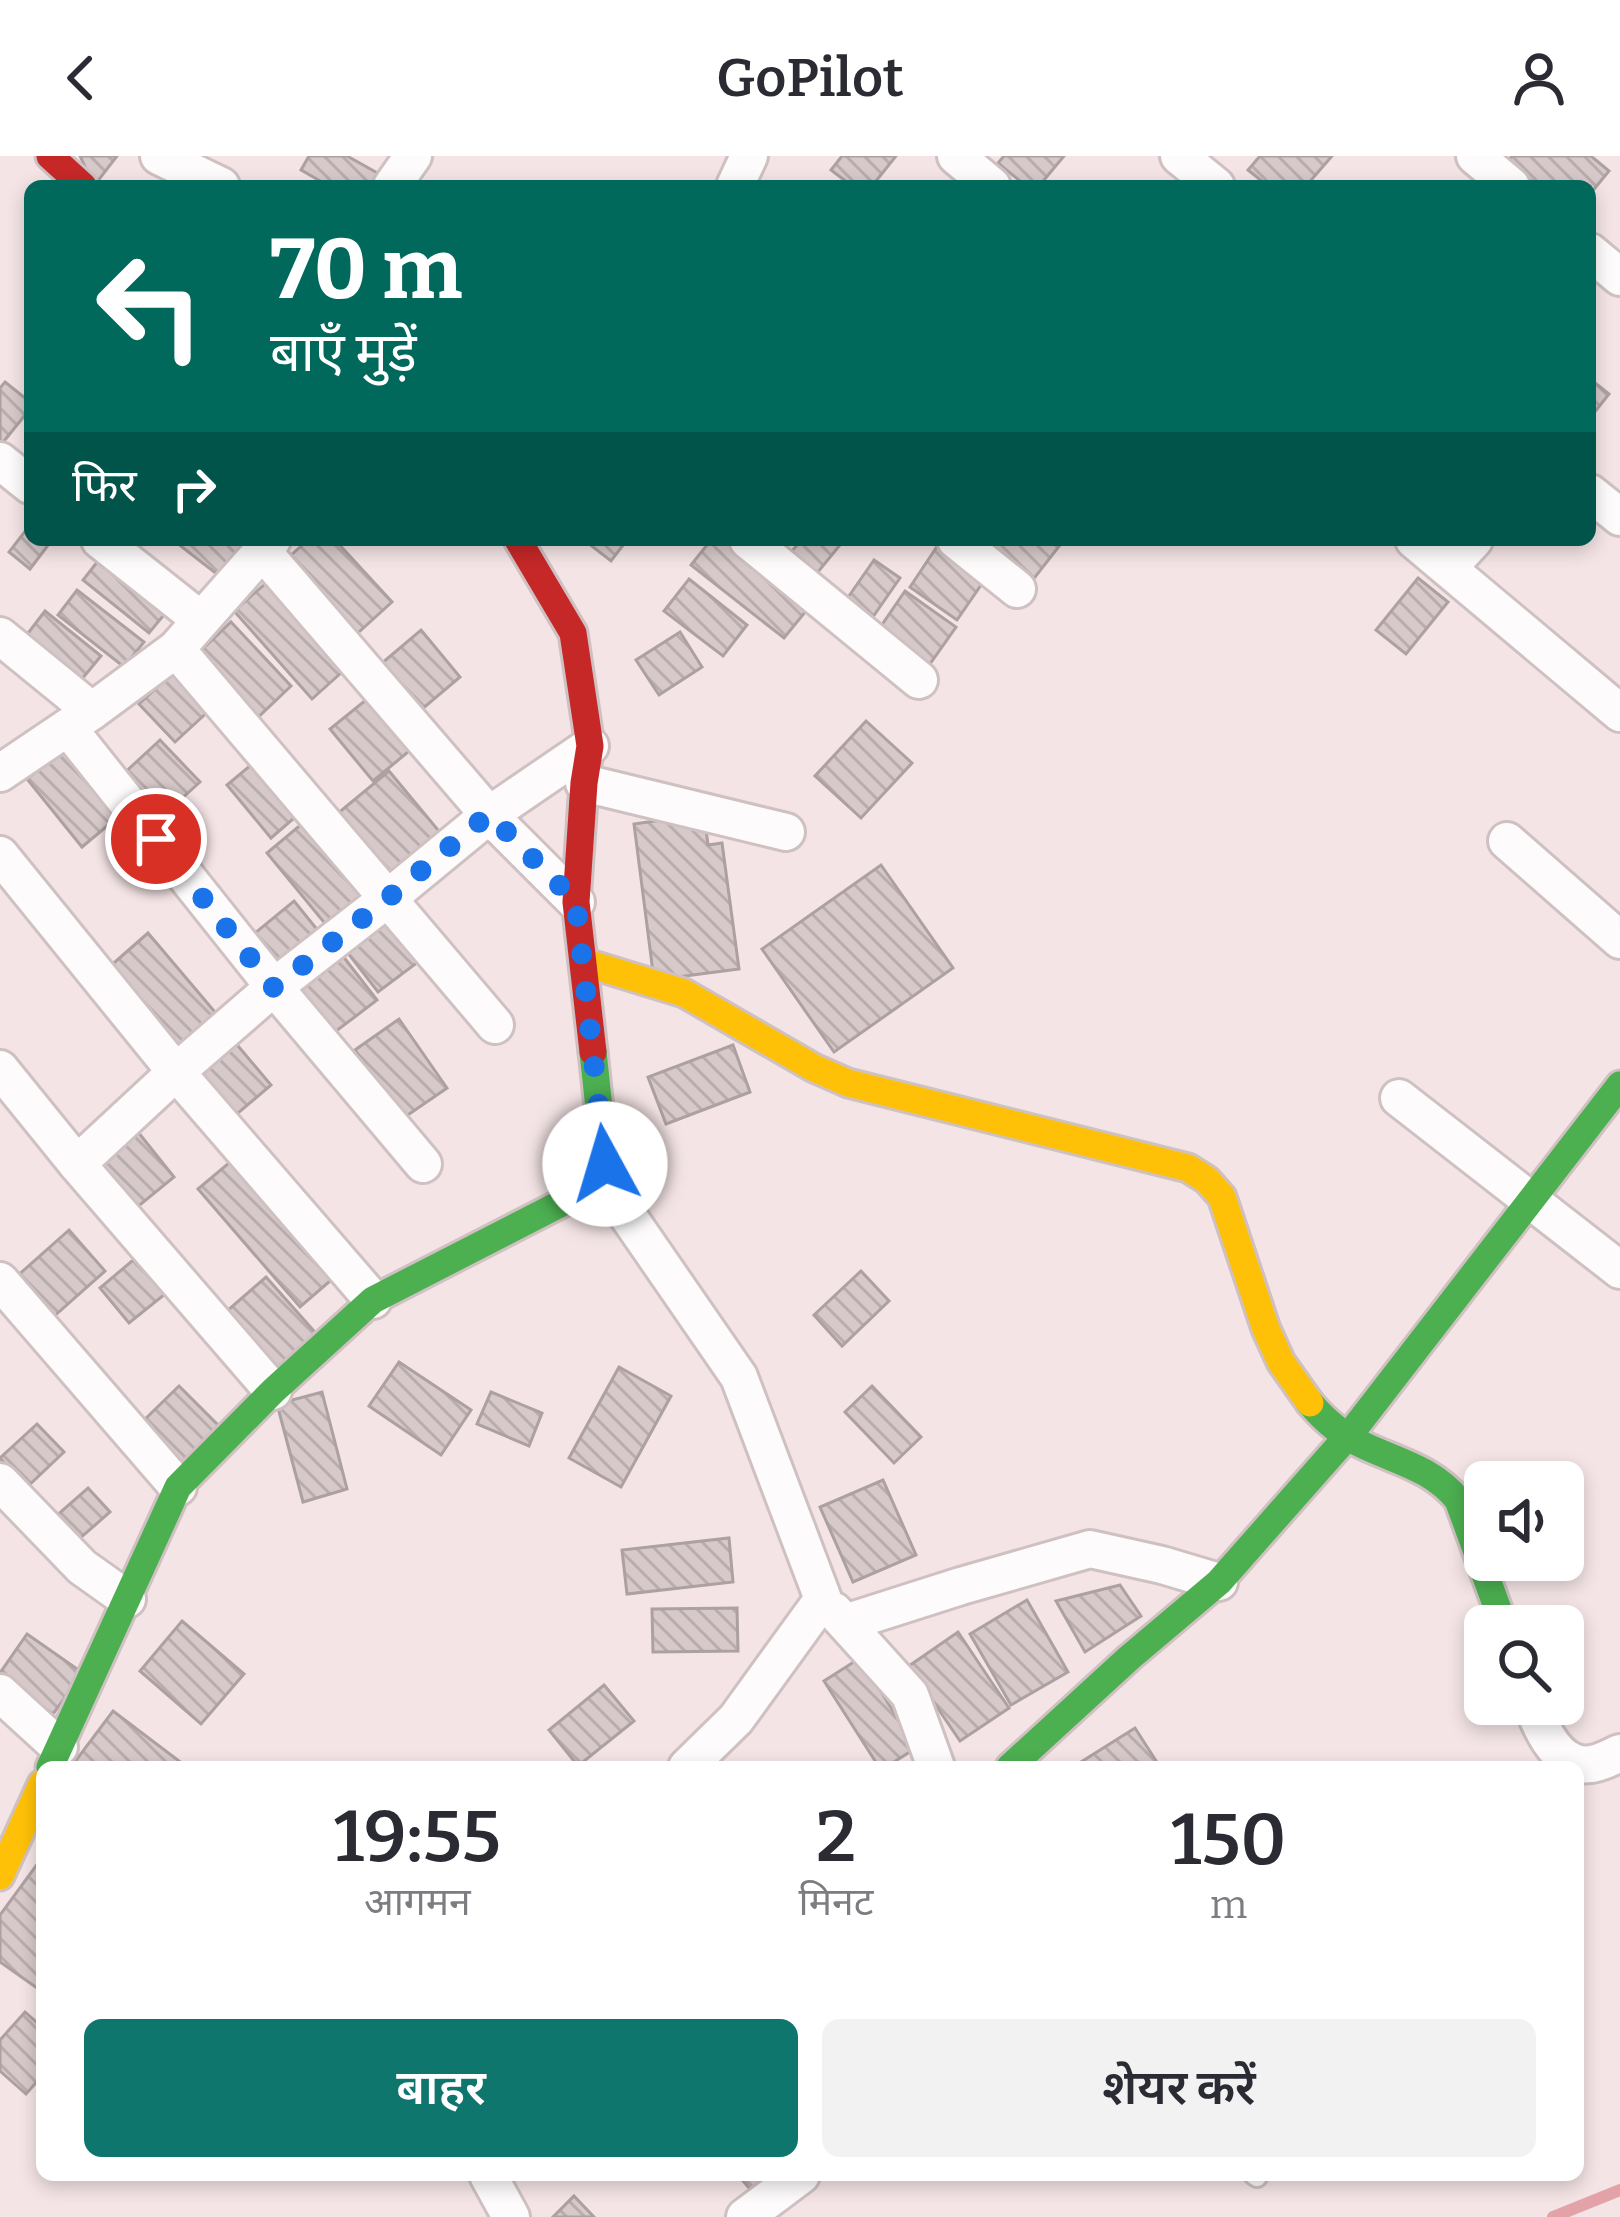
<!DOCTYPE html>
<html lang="hi">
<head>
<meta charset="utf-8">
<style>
  :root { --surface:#fff; --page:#f2f2f3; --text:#2b2b33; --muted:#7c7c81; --accent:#0f766e }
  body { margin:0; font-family:Bitter,"Noto Sans Devanagari",serif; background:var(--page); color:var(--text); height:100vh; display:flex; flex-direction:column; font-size:45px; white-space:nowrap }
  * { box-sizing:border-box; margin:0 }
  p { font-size:39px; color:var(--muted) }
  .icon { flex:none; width:66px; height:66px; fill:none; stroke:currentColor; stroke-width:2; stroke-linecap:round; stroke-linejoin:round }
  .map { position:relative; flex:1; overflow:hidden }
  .side { position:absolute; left:36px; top:1605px; width:1548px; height:420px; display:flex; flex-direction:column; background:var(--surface); border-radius:18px; box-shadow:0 6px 18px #0003 }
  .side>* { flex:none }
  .hud { position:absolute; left:24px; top:24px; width:1572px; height:366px; border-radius:18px; box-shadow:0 6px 18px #0003; background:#00695c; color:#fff; overflow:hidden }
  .controls { position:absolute; left:1464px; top:1305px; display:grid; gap:24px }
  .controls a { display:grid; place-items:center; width:120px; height:120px; border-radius:18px; background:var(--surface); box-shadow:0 6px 18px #0003; font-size:60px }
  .pin { position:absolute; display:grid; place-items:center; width:102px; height:102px; color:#fff; margin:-51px; border:6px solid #fff; border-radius:50%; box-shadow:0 3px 12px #0007 }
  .me { position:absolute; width:132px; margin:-66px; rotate:354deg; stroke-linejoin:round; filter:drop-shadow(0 0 9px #0008) }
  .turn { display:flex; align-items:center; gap:42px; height:252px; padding:0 48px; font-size:54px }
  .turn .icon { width:156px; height:156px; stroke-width:2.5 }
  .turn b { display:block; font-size:84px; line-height:102px }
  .then { display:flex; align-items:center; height:114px; padding:0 48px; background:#0003; gap:24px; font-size:45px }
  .eta { display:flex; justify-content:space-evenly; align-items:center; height:204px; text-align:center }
  .eta b { font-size:72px; font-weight:600; line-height:84px }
  .cta { display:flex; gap:24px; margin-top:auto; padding:24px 48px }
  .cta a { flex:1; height:138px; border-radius:18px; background:var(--accent); color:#fff; font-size:48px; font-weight:600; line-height:138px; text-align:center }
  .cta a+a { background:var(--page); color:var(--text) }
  header { display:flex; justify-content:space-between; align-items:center; height:156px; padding:0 48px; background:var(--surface); font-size:54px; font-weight:600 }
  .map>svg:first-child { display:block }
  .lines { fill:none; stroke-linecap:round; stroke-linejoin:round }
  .stream { stroke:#e3a2a7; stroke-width:12 }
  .building { fill:url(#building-back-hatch); stroke:#ada0a1; stroke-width:3 }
  .lane-casing { stroke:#cfc1c2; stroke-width:24 }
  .street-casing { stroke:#cfc1c2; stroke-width:42 }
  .fast-casing { stroke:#cfc1c2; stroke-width:33 }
  .slow-casing { stroke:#cfc1c2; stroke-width:33 }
  .jam-casing { stroke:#cfc1c2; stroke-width:33 }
  .lane { stroke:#fdfbfb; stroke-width:18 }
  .street { stroke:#fdfbfb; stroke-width:36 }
  .fast { stroke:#4caf50; stroke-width:27 }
  .slow { stroke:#ffc107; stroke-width:27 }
  .jam { stroke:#c62828; stroke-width:27 }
  .route { stroke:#1a73e8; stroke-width:21; stroke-dasharray:0 37.8 }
</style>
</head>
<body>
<header><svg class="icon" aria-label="back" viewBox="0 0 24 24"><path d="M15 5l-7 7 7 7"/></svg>GoPilot<svg class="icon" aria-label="person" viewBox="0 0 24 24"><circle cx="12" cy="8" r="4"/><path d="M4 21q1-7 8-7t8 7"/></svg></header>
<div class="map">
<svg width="1620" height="2061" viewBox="0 0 1620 2061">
  <defs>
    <pattern id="building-back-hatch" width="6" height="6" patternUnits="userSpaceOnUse" patternTransform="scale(3)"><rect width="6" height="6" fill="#d7c9ca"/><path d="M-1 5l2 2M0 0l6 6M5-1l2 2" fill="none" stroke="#b9acad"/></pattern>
  </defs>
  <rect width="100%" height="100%" fill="#f4e4e5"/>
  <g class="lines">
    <polyline class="stream" points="1553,2061 1620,2034"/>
  </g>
  <g class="building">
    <polygon points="80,0 117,0 94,30"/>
    <polygon points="309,0 347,0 381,19 374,30 329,30 301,14"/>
    <polygon points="842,0 896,0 872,30 852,30 831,14"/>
    <polygon points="1004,0 1064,0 1039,30 1026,30 998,7"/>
    <polygon points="1260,0 1332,0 1306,30 1268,30 1248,14"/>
    <polygon points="1512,0 1591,0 1609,15 1590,38 1590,30 1537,30 1508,5"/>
    <polygon points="1590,223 1609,238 1590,262"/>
    <polygon points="5,226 30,246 30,253 0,290 0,232"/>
    <polygon points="30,369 30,384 52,384 30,413 9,396"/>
    <polygon points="173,384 242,384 253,392 227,426"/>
    <polygon points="308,384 335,384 392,446 349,485 280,409"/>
    <polygon points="584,384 627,384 611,405"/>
    <polygon points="711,384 739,384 815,444 784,482 691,409"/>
    <polygon points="801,384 834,384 840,389 809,427 783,406"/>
    <polygon points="979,384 1064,384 1032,425"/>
    <polygon points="940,386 988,419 957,464 910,431"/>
    <polygon points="102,400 168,454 149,477 83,424"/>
    <polygon points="874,404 900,422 868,468 842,450"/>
    <polygon points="273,421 351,508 312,543 234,455"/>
    <polygon points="1418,422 1448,446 1406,498 1376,474"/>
    <polygon points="689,423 747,469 723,500 664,455"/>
    <polygon points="77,434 144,486 124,511 58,459"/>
    <polygon points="905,435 956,471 925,515 875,479"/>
    <polygon points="45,455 101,500 77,529 22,485"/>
    <polygon points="231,466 291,530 251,568 191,504"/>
    <polygon points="421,474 460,521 414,560 375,513"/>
    <polygon points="680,476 702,511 659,539 636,504"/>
    <polygon points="178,512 213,551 175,586 139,548"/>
    <polygon points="377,535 420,586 373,625 330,573"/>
    <polygon points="866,565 912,607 861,662 815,620"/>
    <polygon points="160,584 200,626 159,663 120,621"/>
    <polygon points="68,588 125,655 82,691 27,623"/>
    <polygon points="257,604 301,656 271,682 227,629"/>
    <polygon points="389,615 443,680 385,729 331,663"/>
    <polygon points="704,658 708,689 722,687 739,813 654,824 634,668"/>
    <polygon points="304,666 365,739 327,770 267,697"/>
    <polygon points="881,709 953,812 834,896 762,793"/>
    <polygon points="294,745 324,782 279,819 249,782"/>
    <polygon points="387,758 422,803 378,836 344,792"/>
    <polygon points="148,777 220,862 179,897 107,813"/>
    <polygon points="342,799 377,844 331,879 296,834"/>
    <polygon points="399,863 447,932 402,963 355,894"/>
    <polygon points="233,884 271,929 231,963 193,918"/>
    <polygon points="733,889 750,936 666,968 648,921"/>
    <polygon points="138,976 174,1021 130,1057 94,1012"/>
    <polygon points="236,1001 337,1119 300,1151 198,1033"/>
    <polygon points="69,1074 105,1115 51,1163 15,1122"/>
    <polygon points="145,1094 175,1130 129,1167 100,1132"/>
    <polygon points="861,1115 889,1145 842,1190 814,1159"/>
    <polygon points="266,1121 321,1183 275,1225 219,1162"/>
    <polygon points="399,1206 471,1254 441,1299 369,1250"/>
    <polygon points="619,1211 671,1240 621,1331 569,1302"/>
    <polygon points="179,1230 221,1272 179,1312 138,1270"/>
    <polygon points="872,1230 921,1281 894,1307 845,1256"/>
    <polygon points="322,1236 347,1333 303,1346 277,1248"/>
    <polygon points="491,1236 542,1257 529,1290 477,1268"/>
    <polygon points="37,1268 64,1296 26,1332 0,1302"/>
    <polygon points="883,1324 916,1399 853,1426 820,1351"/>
    <polygon points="88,1332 110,1356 70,1391 48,1367"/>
    <polygon points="729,1382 733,1426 627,1438 622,1394"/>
    <polygon points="1120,1429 1141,1460 1085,1496 1056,1445"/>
    <polygon points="1027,1444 1068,1516 1011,1549 970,1478"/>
    <polygon points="737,1452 738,1495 653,1496 652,1453"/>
    <polygon points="182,1465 244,1518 201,1568 140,1515"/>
    <polygon points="958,1476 1009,1552 960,1585 909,1510"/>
    <polygon points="27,1478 83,1517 53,1558 0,1521 0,1517"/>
    <polygon points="860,1502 916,1592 886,1611 879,1611 824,1525"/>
    <polygon points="604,1529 634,1565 578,1610 549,1574"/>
    <polygon points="113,1555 183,1608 181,1611 71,1611"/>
    <polygon points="1135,1572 1160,1611 1084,1611 1081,1606"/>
    <polygon points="41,1703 42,1825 37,1832 0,1806 0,1759"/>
    <polygon points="25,1856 42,1871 42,1920 26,1938 0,1915 0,1884"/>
    <polygon points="738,2019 779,2019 755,2039"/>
    <polygon points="574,2040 594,2061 553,2061"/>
  </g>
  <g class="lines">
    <g class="lane-casing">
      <polyline id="lane" points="1254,2019 1257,2021"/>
    </g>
    <g class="street-casing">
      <g id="street">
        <polyline points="159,0 221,30"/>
        <polyline points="956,0 992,30"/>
        <polyline points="1179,0 1216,30"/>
        <polyline points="1475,0 1511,30"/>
        <polyline points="392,30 413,0"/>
        <polyline points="735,30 749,0"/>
        <polyline points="1590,96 1620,121"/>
        <polyline points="0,305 30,329"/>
        <polyline points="1590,337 1620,361"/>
        <polyline points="100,384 201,464"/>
        <polyline points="748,384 919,524"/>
        <polyline points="956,384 1017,433"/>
        <polyline points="1414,384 1620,557"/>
        <polyline points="263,396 489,659 576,746"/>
        <polyline points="1448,412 1474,384"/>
        <polyline points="0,480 92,555"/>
        <polyline points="176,493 495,869"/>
        <polyline points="68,572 274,831 423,1008"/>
        <polyline points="0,617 92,555 176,493 272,384"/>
        <polyline points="584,627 786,676"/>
        <polyline points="1507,685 1620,784"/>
        <polyline points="0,699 176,916 373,1144"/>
        <polyline points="0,913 77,1008 273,1235"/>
        <polyline points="1399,942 1620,1114"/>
        <polyline points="77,1008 176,916 274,831 387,743 489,659 590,590"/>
        <polyline points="601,1021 739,1221 823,1443 736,1563 687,1611"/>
        <polyline points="0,1125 178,1331"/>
        <polyline points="0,1326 82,1411 127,1443"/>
        <polyline points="834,1455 910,1539 936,1611"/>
        <polyline points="845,1467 961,1430 1090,1393 1162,1409 1219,1426"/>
        <polyline points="0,1537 59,1591"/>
        <path d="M1532,1548C1541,1573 1559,1613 1591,1608C1601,1607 1611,1601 1620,1597"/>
        <polyline points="488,2019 511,2061"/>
        <polyline points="745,2061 801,2019"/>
      </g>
    </g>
    <g class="fast-casing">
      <g id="fast">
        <path d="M1310,1247C1325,1265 1343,1280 1365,1290C1399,1306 1433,1313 1458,1344L1504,1470"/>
        <polyline points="50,1611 178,1331 273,1235 373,1144 589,1033 601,1021 605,1008 593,896"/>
        <polyline points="1010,1611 1129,1502 1219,1426 1354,1273 1620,929"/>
      </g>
    </g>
    <g class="slow-casing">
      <g id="slow">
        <polyline points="583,806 684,837 814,912 848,927 1188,1012 1207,1024 1222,1041 1266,1173 1281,1206 1310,1247"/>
        <polyline points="0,1720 42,1628"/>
      </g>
    </g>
    <g class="jam-casing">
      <g id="jam">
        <polyline points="50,0 83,30"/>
        <polyline points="518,384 573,477 590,590 584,627 576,746 593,896"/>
      </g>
    </g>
    <use href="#lane" class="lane"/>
    <use href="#street" class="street"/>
    <use href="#fast" class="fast"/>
    <use href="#slow" class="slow"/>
    <use href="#jam" class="jam"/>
  </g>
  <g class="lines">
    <polyline class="route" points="156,683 274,832 387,743 489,658 576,746 605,1008"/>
  </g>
</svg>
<div class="controls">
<a><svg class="icon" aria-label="sound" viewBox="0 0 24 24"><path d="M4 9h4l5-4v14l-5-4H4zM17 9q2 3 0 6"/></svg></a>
<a><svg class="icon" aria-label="search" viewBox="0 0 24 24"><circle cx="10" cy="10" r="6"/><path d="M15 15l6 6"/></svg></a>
</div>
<div class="pin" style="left:156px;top:683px;background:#d93025"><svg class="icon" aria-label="arrive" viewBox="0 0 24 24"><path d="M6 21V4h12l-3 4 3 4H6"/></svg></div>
<svg class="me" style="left:605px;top:1008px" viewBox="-20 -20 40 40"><circle r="19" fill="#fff"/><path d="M0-13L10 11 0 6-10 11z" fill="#1a73e8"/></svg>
<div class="hud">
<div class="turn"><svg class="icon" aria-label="left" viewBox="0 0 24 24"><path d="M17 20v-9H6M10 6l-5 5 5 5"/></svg><div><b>70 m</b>बाएँ मुड़ें</div></div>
<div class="then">फिर<svg class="icon" aria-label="right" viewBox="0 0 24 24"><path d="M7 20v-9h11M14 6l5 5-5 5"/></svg></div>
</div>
<section class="side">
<div class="eta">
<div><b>19:55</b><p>आगमन</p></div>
<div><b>2</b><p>मिनट</p></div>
<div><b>150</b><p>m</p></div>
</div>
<div class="cta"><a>बाहर</a><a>शेयर करें</a></div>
</section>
</div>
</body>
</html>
